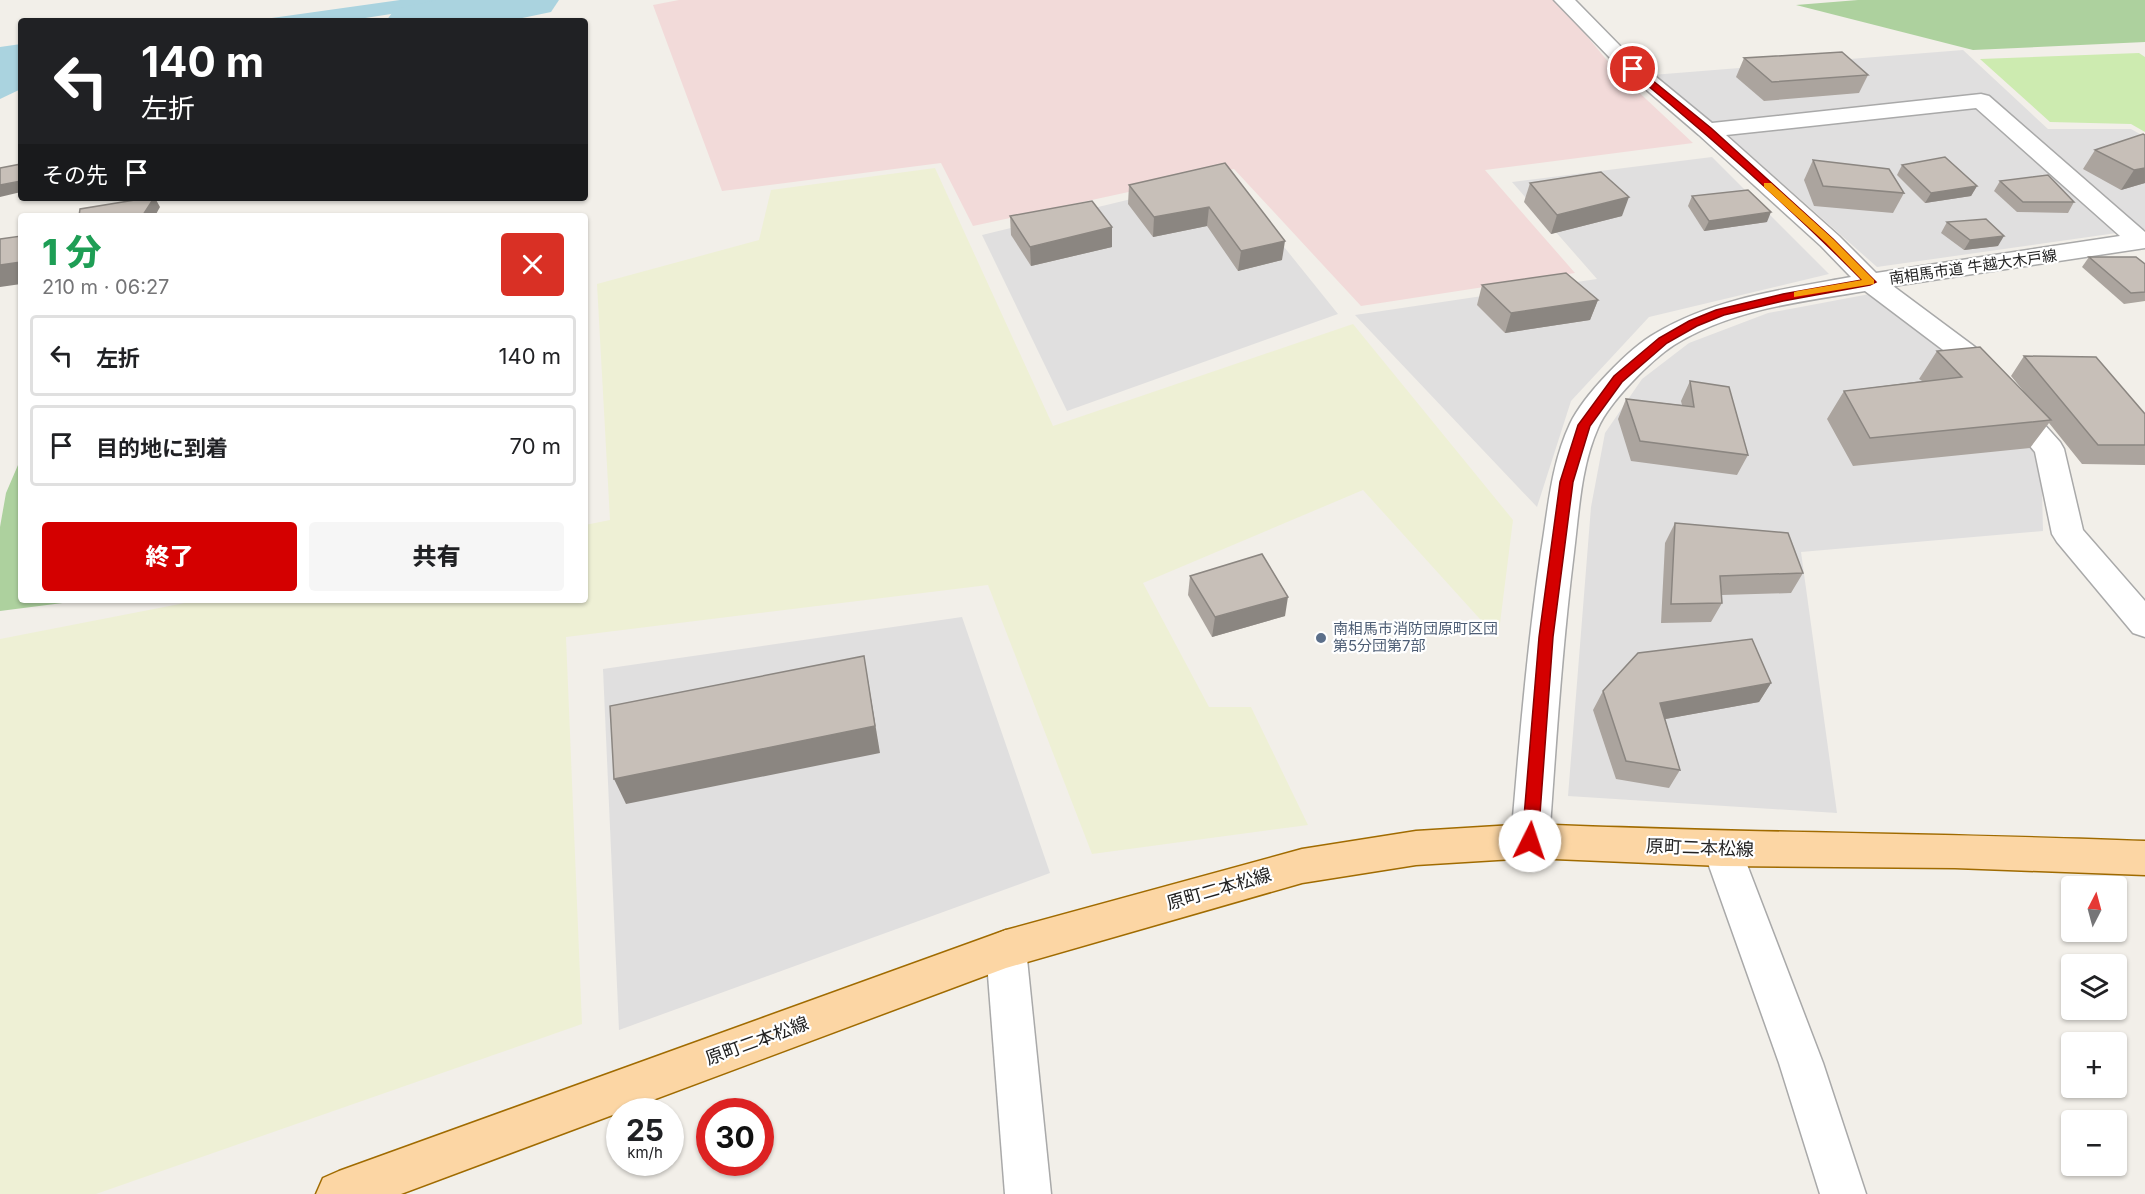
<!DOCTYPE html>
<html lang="ja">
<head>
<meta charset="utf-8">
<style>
  :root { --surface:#fff; --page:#f6f6f6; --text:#202124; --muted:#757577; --line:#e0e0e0; --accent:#d40000 }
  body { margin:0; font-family:Inter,"Noto Sans JP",sans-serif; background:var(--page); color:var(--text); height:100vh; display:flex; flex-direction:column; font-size:22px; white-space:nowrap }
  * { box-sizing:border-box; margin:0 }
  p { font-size:20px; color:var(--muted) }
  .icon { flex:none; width:33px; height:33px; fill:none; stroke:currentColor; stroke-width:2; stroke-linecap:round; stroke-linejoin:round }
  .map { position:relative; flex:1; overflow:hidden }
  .side { position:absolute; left:18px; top:213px; width:570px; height:390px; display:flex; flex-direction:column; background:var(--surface); border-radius:6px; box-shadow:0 2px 4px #0004 }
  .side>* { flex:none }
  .guide { position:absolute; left:18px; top:18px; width:570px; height:183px; border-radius:6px; box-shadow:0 2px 4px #0004; background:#202124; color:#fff; overflow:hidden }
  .needle { width:39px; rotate:6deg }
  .tools { position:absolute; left:2061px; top:876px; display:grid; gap:12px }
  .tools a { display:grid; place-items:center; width:66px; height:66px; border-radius:6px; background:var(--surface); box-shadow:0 2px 4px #0004; font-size:30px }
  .speed { position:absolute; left:606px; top:1098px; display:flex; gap:12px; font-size:30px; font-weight:700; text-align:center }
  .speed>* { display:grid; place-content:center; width:78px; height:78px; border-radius:50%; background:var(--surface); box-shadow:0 2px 4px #0004; line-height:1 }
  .speed small { font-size:15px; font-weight:400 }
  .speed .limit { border:9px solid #d22; background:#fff; color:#111 }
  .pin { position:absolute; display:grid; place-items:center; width:51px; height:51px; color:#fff; margin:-26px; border:3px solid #fff; border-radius:50%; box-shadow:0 2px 6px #0007 }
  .me { position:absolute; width:66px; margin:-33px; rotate:4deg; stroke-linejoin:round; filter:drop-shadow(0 0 4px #0008) }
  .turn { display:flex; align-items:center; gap:21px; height:126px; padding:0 24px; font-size:27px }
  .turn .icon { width:78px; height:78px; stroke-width:2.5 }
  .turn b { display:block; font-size:42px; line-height:51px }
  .then { display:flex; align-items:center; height:57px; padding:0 24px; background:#0003; gap:12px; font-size:22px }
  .round { display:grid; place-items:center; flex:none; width:63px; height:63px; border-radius:6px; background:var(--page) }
  .headline { display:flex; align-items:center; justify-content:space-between; height:102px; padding:0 24px }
  h1 { font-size:36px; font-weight:800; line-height:45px; color:#1e9e55 }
  .button { display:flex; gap:12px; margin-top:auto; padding:12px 24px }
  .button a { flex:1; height:69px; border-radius:6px; background:var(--accent); color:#fff; font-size:24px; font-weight:800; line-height:69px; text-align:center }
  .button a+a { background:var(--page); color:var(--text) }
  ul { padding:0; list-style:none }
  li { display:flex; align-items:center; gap:18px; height:81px; margin:0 12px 9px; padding:0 12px; border:3px solid var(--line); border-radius:6px }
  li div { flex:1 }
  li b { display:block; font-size:22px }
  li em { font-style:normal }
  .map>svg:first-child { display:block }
  .residential { fill:#e0dfdf }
  .commercial { fill:#f2dad9 }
  .farmland { fill:#eef0d5 }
  .grass { fill:#cdebb0 }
  .forest { fill:#add19e }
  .water { fill:#aad3df }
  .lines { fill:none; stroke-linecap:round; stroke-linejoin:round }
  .river { fill:#aad3df; fill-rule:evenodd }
  .minor-casing { stroke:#a9a9a9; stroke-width:3 }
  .major-casing { stroke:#a06b00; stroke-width:3 }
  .minor { fill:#fff; fill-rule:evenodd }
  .major { fill:#fcd6a4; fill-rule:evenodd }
  .wall { fill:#aba49e }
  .shaded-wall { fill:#8b8681 }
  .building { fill:#c7bfb8; stroke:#8b8681; stroke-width:1.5 }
  .route { fill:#d40000; stroke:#8a0000; stroke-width:1.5 }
  .slow { fill:#f59e0b }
  .service-dot { fill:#5c6f8a; stroke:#fff; stroke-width:2 }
  .labels { text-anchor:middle; stroke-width:4.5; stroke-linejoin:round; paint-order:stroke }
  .street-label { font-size:15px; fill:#222; stroke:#fff }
  .service-label { font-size:15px; fill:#4e5e75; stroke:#fff; text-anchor:start }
  .near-street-label { font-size:18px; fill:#222; stroke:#fff }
</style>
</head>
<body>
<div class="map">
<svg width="2145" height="1194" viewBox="0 0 2145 1194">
  <rect width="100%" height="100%" fill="#f2efe9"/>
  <g class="residential">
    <polygon points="1963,50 2048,129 2131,129 2145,137 2145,229 1877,267 1731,138 1652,75"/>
    <polygon points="1712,157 1829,274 1649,317 1571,401 1537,507 1355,315 1597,279 1512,182"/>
    <polygon points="1227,176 1338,314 1067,411 982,235"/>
    <polygon points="1875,293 1958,355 2041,449 2043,531 1801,552 1837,813 1568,796 1591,507 1605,433 1642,379 1689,343 1768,313"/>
    <polygon points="962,617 1050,873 619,1030 603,669"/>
  </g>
  <polygon class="commercial" points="679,0 1557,0 1615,70 1693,143 1485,170 1575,273 1361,306 1234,169 973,226 941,163 722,191 653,5"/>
  <polygon class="farmland" points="935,168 1053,426 1353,324 1513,520 1498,639 1363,490 1143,583 1209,707 1251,707 1308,825 1092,854 988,585 566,637 582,1024 96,1194 0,1194 0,639 200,600 585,600 585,525 610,520 597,284 759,240 771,190"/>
  <polygon class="grass" points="2139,53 2145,57 2145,132 2131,124 2050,122 1980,59"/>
  <g class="forest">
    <polygon points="1858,0 2145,0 2145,42 1973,50 1796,5"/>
    <polygon points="21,458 21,600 86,600 0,611 0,527 6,493"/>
  </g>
  <g class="water">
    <polygon points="400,0 481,0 346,21 251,21"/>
    <polygon points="21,44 21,89 0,99 0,47"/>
  </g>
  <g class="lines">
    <polygon class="river" points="436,0 559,0 551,12 508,21 386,21 395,9"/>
    <g class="minor-casing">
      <g id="minor">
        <path d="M1554,0H1575L1627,53L1712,123L1981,94L1989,96L2145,232V248L1893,286L1975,347L2060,442L2064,449L2083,530L2145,601V637L2133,633L2057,542L2052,534L2035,452L1955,359L1865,291C1800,302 1731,309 1674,345C1651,360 1609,402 1598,428C1581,466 1579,511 1574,552C1562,648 1556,744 1549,841L1544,853L1530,858L1516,853L1511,841C1519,745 1527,648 1541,552C1548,510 1551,464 1570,424C1583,396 1629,348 1656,333C1715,298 1785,289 1851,277L1821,246L1699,135L1613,61ZM1976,108L2120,236L1876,273L1839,236L1726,135Z"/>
        <polygon points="1722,832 1736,837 1741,849 1823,1063 1866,1194 1820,1194 1779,1063 1703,849 1708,837"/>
        <polygon points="1006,930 1020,936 1026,949 1051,1194 1005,1194 986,949 992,936"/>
      </g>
    </g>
    <g class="major-casing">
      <path id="major" d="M1530,824C1735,833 1940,833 2145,841V875L1955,868L1722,866L1530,858L1416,865L1302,883L1006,968L401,1194H316L323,1178L339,1171L1006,930L1302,849L1416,831Z"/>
    </g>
    <use href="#minor" class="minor"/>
    <use href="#major" class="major"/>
  </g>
  <g class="wall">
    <polygon points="1744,58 1868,75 1859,93 1764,101 1736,77"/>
    <polygon points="2145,135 2145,183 2121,190 2083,169 2095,150"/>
    <polygon points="1813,160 1904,193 1893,213 1814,206 1804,180"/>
    <polygon points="1225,163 1282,260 1238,271 1207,226 1153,237 1128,204 1129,185"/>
    <polygon points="1902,165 1977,186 1971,196 1925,203 1897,175"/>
    <polygon points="2000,181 2074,202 2068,213 2017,212 1994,191"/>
    <polygon points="1530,183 1622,216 1551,234 1524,202"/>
    <polygon points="1692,196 1767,222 1704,231 1688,206"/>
    <polygon points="1010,216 1112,227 1112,247 1031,266 1011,235"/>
    <polygon points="1947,222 1998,246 1964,250 1941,233"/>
    <polygon points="2089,257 2145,264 2145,301 2124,304 2082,267"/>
    <polygon points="1482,285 1598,300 1590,320 1505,333 1477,305"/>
    <polygon points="1937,351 2026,394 2011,376 2024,356 2145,414 2145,465 2082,464 2049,423 2030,448 1853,466 1827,419 1844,391 1922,381 1919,379"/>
    <polygon points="1690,381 1748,455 1737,475 1631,461 1618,419 1626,399 1682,405 1681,401"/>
    <polygon points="1675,523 1803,573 1791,593 1722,595 1722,603 1711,622 1661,623 1665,543"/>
    <polygon points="1190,576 1285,616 1212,637 1188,595"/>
    <polygon points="1771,683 1759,702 1665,719 1680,770 1669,788 1616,779 1593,710 1603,691"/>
  </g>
  <g class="shaded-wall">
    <polygon points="2145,168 2145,183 2121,190 2134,170"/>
    <polygon points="21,181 21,192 0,197 0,185"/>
    <polygon points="1977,186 1971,196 1925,203 1931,193"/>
    <polygon points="1629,197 1622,216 1551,234 1557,215"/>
    <polygon points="154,198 155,198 160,207 155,216 140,216"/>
    <polygon points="1209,207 1207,226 1153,237 1154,217"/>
    <polygon points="1771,212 1767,222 1704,231 1709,221"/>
    <polygon points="1112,227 1112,247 1031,266 1030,247"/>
    <polygon points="2004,236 1998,246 1964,250 1970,240"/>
    <polygon points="1285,241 1282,260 1238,271 1241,251"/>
    <polygon points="21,261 21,284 0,287 0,265"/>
    <polygon points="1598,300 1590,320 1505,333 1511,313"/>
    <polygon points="1288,597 1285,616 1212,637 1215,617"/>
    <polygon points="864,656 880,753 626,804 614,779"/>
    <polygon points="1771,683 1759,702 1649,722 1660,703"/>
  </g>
  <g class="building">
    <polygon points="1842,52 1868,75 1772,82 1744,58"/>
    <polygon points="2143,134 2145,135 2145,168 2134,170 2095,150"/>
    <polygon points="1945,157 1977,186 1931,193 1902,165"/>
    <polygon points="1813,160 1889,169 1904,193 1823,186"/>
    <polygon points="1225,163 1285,241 1241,251 1209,207 1154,217 1129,185"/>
    <polygon points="21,164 21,181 0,185 0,168"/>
    <polygon points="1601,172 1629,197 1557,215 1530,183"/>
    <polygon points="2048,175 2074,202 2023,202 2000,181"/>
    <polygon points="1748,190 1771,212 1709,221 1692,196"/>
    <polygon points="147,198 154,198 143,215 79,216 80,209"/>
    <polygon points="1092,201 1112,227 1030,247 1010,216"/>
    <polygon points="1986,219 2004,236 1970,240 1947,222"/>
    <polygon points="21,236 21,262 0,265 0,239"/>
    <polygon points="2089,257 2136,257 2145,264 2145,292 2131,293"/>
    <polygon points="1566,273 1598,300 1511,313 1482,285"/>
    <polygon points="1980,347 2051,420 1870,438 1844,391 1962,377 1937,351"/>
    <polygon points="2024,356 2096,357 2145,414 2145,445 2098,445"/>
    <polygon points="1690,381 1729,387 1748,455 1640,441 1626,399 1694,407"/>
    <polygon points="1675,523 1788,533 1803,573 1720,576 1722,603 1671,604"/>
    <polygon points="1262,554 1288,597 1215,617 1190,576"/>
    <polygon points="1752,639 1771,683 1660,703 1680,770 1626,761 1603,691 1638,653"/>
    <polygon points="864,656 875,726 614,779 610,706"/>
  </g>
  <path class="route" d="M1630,67H1636L1711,128L1833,239L1876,282L1870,285L1783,301L1724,315L1697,326L1667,343L1622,382L1590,426L1573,482L1553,637L1538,841L1535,846L1530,848L1524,846L1522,841L1539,637L1560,482L1578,425L1614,376L1659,338L1689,321L1716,310L1783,294L1862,280C1789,206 1711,137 1630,71Z"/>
  <polygon class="slow" points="1764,183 1771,183 1833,239 1874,280 1874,284 1794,297 1794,292 1798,291 1862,280 1826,243 1764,187"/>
  <circle class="service-dot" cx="1321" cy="638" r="6"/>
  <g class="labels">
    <g class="street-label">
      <text transform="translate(1973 267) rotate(-8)" y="5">南相馬市道 牛越大木戸線</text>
    </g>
    <g class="service-label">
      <text x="1333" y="634">南相馬市消防団原町区団<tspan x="1333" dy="17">第5分団第7部</tspan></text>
    </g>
    <g class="near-street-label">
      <text transform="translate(1700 848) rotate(2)" y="6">原町二本松線</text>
      <text transform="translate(1219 889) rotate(-16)" y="6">原町二本松線</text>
      <text transform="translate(757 1041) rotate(-20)" y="6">原町二本松線</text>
    </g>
  </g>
</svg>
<div class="tools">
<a><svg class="needle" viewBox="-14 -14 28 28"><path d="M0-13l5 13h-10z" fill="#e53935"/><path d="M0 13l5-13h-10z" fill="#757577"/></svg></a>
<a><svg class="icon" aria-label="layers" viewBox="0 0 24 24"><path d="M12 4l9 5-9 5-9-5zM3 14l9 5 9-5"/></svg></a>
<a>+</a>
<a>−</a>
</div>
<div class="speed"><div>25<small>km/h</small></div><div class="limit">30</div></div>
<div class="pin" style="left:1633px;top:69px;background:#d93025"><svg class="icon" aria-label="arrive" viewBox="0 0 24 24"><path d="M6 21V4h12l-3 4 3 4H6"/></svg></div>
<svg class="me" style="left:1530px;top:841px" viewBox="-20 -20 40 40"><circle r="19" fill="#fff"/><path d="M0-13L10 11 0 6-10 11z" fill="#d40000"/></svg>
<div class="guide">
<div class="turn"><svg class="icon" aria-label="left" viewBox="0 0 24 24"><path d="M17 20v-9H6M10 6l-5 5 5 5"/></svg><div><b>140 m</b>左折</div></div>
<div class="then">その先<svg class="icon" aria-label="arrive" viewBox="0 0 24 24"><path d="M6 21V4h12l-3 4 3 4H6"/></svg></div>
</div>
<section class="side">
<div class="headline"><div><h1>1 分</h1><p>210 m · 06:27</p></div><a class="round" style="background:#d93025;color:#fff"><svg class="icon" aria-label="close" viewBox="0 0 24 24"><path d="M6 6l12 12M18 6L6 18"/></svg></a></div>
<ul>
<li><svg class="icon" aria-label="left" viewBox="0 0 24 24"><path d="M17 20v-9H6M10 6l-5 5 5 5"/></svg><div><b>左折</b></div><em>140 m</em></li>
<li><svg class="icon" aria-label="arrive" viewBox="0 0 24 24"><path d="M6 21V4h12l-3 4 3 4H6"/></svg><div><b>目的地に到着</b></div><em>70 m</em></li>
</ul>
<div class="button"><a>終了</a><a>共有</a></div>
</section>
</div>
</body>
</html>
